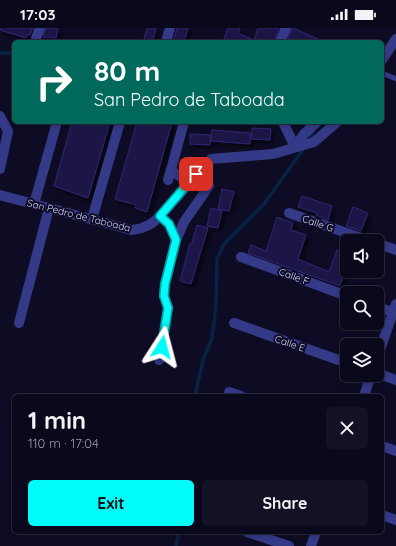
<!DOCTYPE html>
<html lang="en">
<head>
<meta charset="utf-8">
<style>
  :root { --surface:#0a091c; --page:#131225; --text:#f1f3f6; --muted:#999aa3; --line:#2a2a3b; --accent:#00fbf9 }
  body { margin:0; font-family:Quicksand,sans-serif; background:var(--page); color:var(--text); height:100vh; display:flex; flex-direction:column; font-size:15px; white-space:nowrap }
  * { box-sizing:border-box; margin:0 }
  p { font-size:13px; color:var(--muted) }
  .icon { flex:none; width:22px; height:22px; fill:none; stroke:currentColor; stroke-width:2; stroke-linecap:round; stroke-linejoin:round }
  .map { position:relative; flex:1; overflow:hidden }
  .panel { position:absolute; left:12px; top:366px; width:372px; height:140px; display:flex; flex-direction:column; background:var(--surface); border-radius:6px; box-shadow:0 2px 6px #0003,0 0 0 1px var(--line) }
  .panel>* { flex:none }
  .top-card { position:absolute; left:12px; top:12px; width:372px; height:84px; border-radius:6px; box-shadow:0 2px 6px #0003,0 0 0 1px var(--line); background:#00695c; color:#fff; overflow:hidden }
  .controls { position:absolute; left:340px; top:206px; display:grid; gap:8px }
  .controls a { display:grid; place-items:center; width:44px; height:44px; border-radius:6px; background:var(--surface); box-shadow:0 2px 6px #0003,0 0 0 1px var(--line); font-size:20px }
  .pin { position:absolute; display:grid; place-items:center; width:34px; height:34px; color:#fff; margin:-17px; border-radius:8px; box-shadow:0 2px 6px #0006 }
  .me { position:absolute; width:44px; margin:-22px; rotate:9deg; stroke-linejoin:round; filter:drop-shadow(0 0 3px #0008) }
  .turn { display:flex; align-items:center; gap:14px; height:84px; padding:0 16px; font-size:18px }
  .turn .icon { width:52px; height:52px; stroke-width:2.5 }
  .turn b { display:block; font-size:28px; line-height:34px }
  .round { display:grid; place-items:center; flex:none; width:42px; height:42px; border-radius:6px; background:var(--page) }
  .headline { display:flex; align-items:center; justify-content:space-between; height:68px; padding:0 16px }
  h1 { font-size:24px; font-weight:800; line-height:30px }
  .button { display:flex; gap:8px; margin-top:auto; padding:8px 16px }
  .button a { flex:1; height:46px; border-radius:6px; background:var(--accent); color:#111; font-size:16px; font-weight:800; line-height:46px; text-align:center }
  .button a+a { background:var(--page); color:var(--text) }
  .status { display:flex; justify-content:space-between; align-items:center; height:28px; padding:0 20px; background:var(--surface); direction:ltr }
  .status svg { height:11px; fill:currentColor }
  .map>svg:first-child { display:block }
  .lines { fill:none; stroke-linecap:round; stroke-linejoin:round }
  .stream { stroke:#062344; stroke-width:3.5 }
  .building { fill:#1b1747; stroke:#2e2775; filter:url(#shadow) }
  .service { stroke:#343a87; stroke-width:5 }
  .minor { stroke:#343a87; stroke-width:10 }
  .route-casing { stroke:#00a3a2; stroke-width:10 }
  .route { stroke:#00fbf9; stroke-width:7 }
  .labels { text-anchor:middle; stroke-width:4; stroke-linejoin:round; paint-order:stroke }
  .street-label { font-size:10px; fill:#d0d0ff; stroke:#0e0c25 }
</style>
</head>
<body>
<div class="status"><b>17:03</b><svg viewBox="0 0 49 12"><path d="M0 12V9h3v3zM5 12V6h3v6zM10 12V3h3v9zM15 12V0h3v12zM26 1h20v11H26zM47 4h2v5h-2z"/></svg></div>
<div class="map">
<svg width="396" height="518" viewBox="0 0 396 518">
  <defs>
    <filter id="shadow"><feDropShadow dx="3.5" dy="3.5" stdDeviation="2" flood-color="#0009"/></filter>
  </defs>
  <rect width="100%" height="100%" fill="#0e0c25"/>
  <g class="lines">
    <g class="stream">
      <polyline points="0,25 14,25"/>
      <polyline points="309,111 314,102"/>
      <polyline points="195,368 203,332 212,310 216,277 217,231 224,216 264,176 302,123"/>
      <polyline points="176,518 179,504"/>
    </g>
  </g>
  <g class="building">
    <polygon points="0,0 33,0 30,7 27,7 26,10 0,2"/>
    <polygon points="46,0 58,0 56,10 43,9"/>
    <polygon points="147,0 156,0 153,13 144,11"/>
    <polygon points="177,0 188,0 184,14 173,14"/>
    <polygon points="228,0 240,0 238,5 254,12 258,0 279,0 274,14 223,14"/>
    <polygon points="292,0 293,0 325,14 287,14"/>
    <polygon points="72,94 110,94 88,170 54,158"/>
    <polygon points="137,94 172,94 147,184 135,180 136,177 115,171"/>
    <polygon points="252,100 271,101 270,112 251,111"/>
    <polygon points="212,102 250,105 250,116 211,113"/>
    <polygon points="190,106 211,107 210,117 190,116"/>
    <polygon points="222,161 234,164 229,183 218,181"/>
    <polygon points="302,168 332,178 328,192 316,187 317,185 298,179"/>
    <polygon points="353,179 368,185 361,203 346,198"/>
    <polygon points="211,180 222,183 218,200 207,198"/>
    <polygon points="277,189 293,195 291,202 306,207 298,231 329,244 337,222 347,225 347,236 340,258 248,225 251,217 266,223"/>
    <polygon points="197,197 208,200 191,256 180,253 190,215 192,215"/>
  </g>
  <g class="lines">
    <polyline class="service" points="382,45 396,51"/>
    <g class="minor">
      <polyline points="36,10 40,0"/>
      <polyline points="166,14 170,0"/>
      <polyline points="280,14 286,0"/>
      <polyline points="382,32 396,11"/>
      <polyline points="0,88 8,103 0,141"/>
      <polyline points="283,94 295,119"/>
      <polyline points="295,119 304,106 317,94"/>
      <polyline points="171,142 184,94"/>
      <polyline points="168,152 171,142 189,155"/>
      <path d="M0,167L132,202C144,201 152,197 160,188L211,131L273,126L314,114L337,94"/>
      <polyline points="34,176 57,94"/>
      <polyline points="289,185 370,213"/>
      <polyline points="160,188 169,196 176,212"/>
      <polyline points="92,191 120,94"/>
      <polyline points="377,215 396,222"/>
      <polyline points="241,229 347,268"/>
      <polyline points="377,279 396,285"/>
      <polyline points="19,295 49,180"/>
      <polyline points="234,295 347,335"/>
      <polyline points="377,330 396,276"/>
      <polyline points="159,332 168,279 164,268 165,256 176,212 184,194 209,158"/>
      <polyline points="377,345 396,352"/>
      <polyline points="229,364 241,368"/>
      <polyline points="364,368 371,347"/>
      <polyline points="382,418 396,423"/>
      <polyline points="382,487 396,492"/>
      <polyline points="247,504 289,518"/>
      <polyline points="311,518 316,504"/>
    </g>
  </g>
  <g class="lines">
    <g class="route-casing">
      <polyline id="route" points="162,319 168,280 164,268 165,256 176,212 169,196 160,188 196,146"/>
    </g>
    <use href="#route" class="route"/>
  </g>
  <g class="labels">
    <g class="street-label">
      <text transform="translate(79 187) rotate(14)" y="4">San Pedro de Taboada</text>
      <text transform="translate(318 195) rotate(19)" y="4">Calle G</text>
      <text transform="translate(294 248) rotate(20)" y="4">Calle F</text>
      <text transform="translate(290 315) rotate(19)" y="4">Calle E</text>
    </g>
  </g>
</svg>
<div class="controls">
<a><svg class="icon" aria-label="sound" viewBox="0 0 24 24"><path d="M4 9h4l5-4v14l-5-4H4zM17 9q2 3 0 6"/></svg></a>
<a><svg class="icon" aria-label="search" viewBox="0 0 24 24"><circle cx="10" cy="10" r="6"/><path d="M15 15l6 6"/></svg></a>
<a><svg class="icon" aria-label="layers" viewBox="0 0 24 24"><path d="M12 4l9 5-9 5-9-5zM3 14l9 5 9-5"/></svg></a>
</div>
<div class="pin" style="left:196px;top:146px;background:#d93025"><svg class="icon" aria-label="arrive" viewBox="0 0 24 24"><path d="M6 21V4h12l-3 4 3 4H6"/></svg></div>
<svg class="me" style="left:162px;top:319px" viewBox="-20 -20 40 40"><path d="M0-17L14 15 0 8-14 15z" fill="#00fbf9" stroke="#fff" stroke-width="4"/></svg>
<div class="top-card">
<div class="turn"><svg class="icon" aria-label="right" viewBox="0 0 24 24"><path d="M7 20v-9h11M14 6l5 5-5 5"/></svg><div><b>80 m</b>San Pedro de Taboada</div></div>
</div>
<section class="panel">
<div class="headline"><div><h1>1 min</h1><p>110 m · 17:04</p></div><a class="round"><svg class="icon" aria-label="close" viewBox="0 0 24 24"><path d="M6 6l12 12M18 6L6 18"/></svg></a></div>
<div class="button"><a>Exit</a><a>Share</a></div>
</section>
</div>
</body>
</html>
